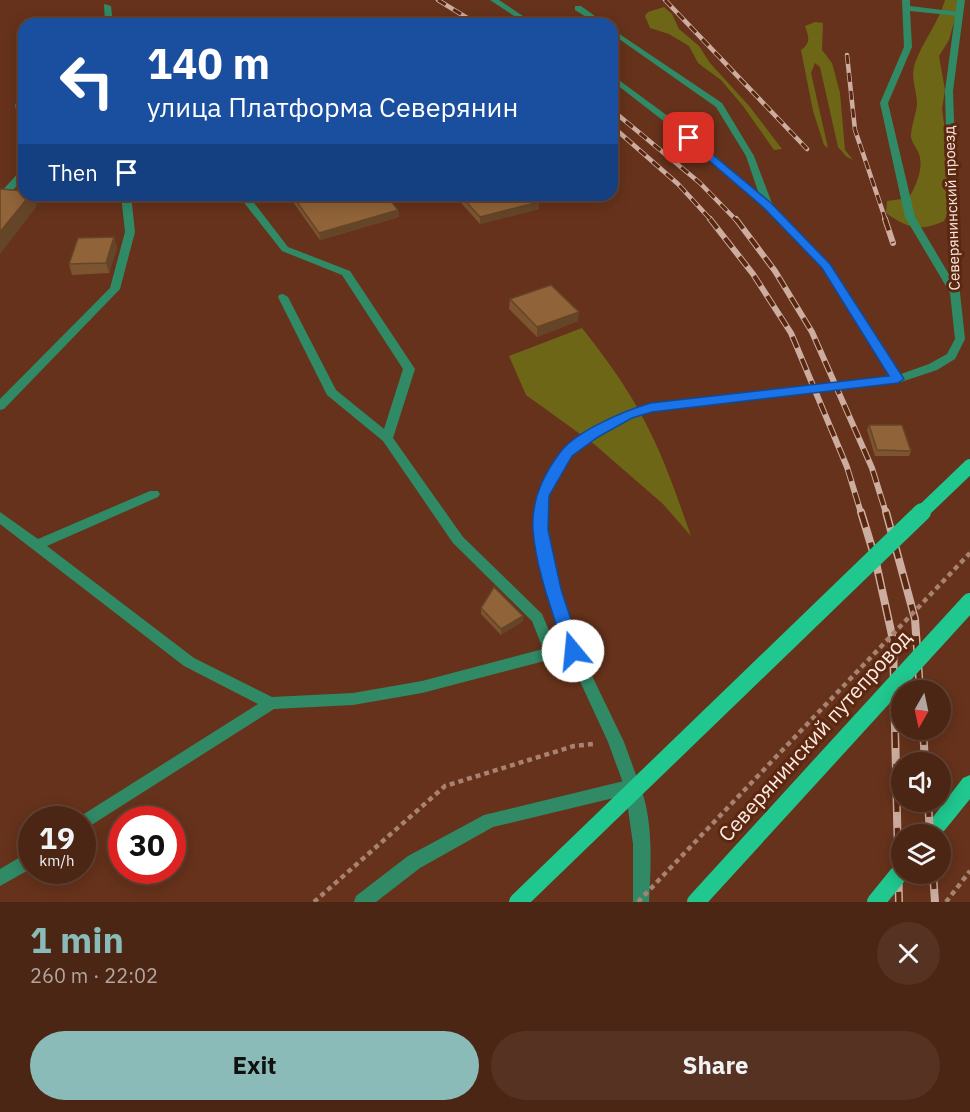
<!DOCTYPE html>
<html lang="en">
<head>
<meta charset="utf-8">
<style>
  :root { --surface:#4c2614; --page:#563222; --text:#f1f3f6; --muted:#b2a5a0; --line:#634334; --accent:#8bbbb9 }
  body { margin:0; font-family:"IBM Plex Sans",sans-serif; background:var(--page); color:var(--text); height:100vh; display:flex; flex-direction:column; font-size:22px; white-space:nowrap }
  * { box-sizing:border-box; margin:0 }
  p { font-size:20px; color:var(--muted) }
  .icon { flex:none; width:33px; height:33px; fill:none; stroke:currentColor; stroke-width:2; stroke-linecap:round; stroke-linejoin:round }
  .map { position:relative; height:902px; overflow:hidden }
  .sheet { display:flex; flex-direction:column; background:var(--surface); flex:1 }
  .sheet>* { flex:none }
  .hud { position:absolute; left:18px; top:18px; width:600px; height:183px; border-radius:18px; box-shadow:0 3px 15px #0003,0 0 0 2px var(--line); background:#1a4fa0; color:#fff; overflow:hidden }
  .needle { width:39px; rotate:189deg }
  .fabs { position:absolute; left:891px; top:680px; display:grid; gap:12px }
  .fabs a { display:grid; place-items:center; width:60px; height:60px; border-radius:50%; background:var(--surface); box-shadow:0 3px 15px #0003,0 0 0 2px var(--line); font-size:30px }
  .speed { position:absolute; left:18px; top:806px; display:flex; gap:12px; font-size:30px; font-weight:700; text-align:center }
  .speed>* { display:grid; place-content:center; width:78px; height:78px; border-radius:50%; background:var(--surface); box-shadow:0 3px 15px #0003,0 0 0 2px var(--line); line-height:1 }
  .speed small { font-size:15px; font-weight:400 }
  .speed .limit { border:9px solid #d22; background:#fff; color:#111 }
  .pin { position:absolute; display:grid; place-items:center; width:51px; height:51px; color:#fff; margin:-26px; border-radius:12px; box-shadow:0 3px 9px #0006 }
  .me { position:absolute; width:66px; margin:-33px; rotate:343deg; stroke-linejoin:round; filter:drop-shadow(0 0 4px #0008) }
  .turn { display:flex; align-items:center; gap:21px; height:126px; padding:0 30px; font-size:27px }
  .turn .icon { width:78px; height:78px; stroke-width:2.5 }
  .turn b { display:block; font-size:42px; line-height:51px }
  .then { display:flex; align-items:center; height:57px; padding:0 30px; background:#0003; gap:12px; font-size:22px }
  .round { display:grid; place-items:center; flex:none; width:63px; height:63px; border-radius:32px; background:var(--page) }
  .head { display:flex; align-items:center; justify-content:space-between; height:102px; padding:0 30px }
  h1 { font-size:36px; font-weight:700; line-height:45px; color:var(--accent) }
  .button { display:flex; gap:12px; margin-top:auto; padding:12px 30px }
  .button a { flex:1; height:69px; border-radius:36px; background:var(--accent); color:#111; font-size:24px; font-weight:700; line-height:69px; text-align:center }
  .button a+a { background:var(--page); color:var(--text) }
  .map>svg:first-child { display:block }
  .green { fill:#6e6617 }
  .lines { fill:none; stroke-linecap:round; stroke-linejoin:round }
  .path { stroke:#a88271; stroke-width:4.5; stroke-dasharray:5 4; stroke-linecap:butt }
  .service { fill:#318a66; fill-rule:evenodd }
  .minor { fill:#318a66; fill-rule:evenodd }
  .tertiary { fill:#318a66; fill-rule:evenodd }
  .primary { fill:#20c78e; fill-rule:evenodd }
  .rail-far2-casing { stroke:#ccada0; stroke-width:4.5 }
  .rail-far1-casing { stroke:#ccada0; stroke-width:6 }
  .rail-casing { stroke:#ccada0; stroke-width:8 }
  .rail-far2 { stroke:#5a2710; stroke-width:3; stroke-dasharray:9; stroke-linecap:butt }
  .rail-far1 { stroke:#5a2710; stroke-width:4; stroke-dasharray:12; stroke-linecap:butt }
  .rail { stroke:#5a2710; stroke-width:5; stroke-dasharray:16; stroke-linecap:butt }
  .path-bridge { stroke:#a88271; stroke-width:4.5; stroke-dasharray:5 4; stroke-linecap:butt }
  .primary-bridge-far1 { stroke:#20c78e; stroke-width:14 }
  .primary-bridge { stroke:#20c78e; stroke-width:18 }
  .wall { fill:#7c5530 }
  .shaded-wall { fill:#654527 }
  .building { fill:#906338; stroke:#654527; stroke-width:1.5 }
  .route { fill:#1a73e8; stroke:#114b97; stroke-width:1.5 }
  .labels { text-anchor:middle; stroke-width:6; stroke-linejoin:round; paint-order:stroke }
  .far-street-label { font-size:15px; fill:#fee9e1; stroke:#5a2710 }
  .near-street-label { font-size:21px; fill:#fee9e1; stroke:#5a2710 }
</style>
</head>
<body>
<div class="map">
<svg width="970" height="902" viewBox="0 0 970 902">
  <rect width="100%" height="100%" fill="#66321b"/>
  <g class="green">
    <path d="M945,0H960L949,40L939,56L945,90L942,109L945,130L944,151L949,174V210L944,221C920,232 907,228 886,213L887,201L909,198C916,185 924,169 919,154C917,148 912,143 911,137C911,126 916,115 917,104C917,90 910,78 915,63C923,41 939,22 945,0Z"/>
    <polygon points="664,7 672,14 679,29 699,46 710,63 750,107 782,149 774,150 743,106 721,80 698,63 689,46 669,34 650,28 645,16 648,12"/>
    <path d="M815,22L823,23L822,50L832,63L840,93L845,150L853,160L847,157L838,147L820,67L815,63L811,73L828,148L824,145L813,111L801,50C811,43 809,37 805,26Z"/>
    <path d="M582,328C605,357 627,387 644,420C664,457 677,497 691,536L663,504L594,444L526,395L509,356Z"/>
  </g>
  <g class="lines">
    <g class="path">
      <polyline points="314,902 445,786 574,746 593,744"/>
      <polyline points="946,902 970,871"/>
    </g>
    <g class="service">
      <polygon points="902,0 910,0 910,6 959,12 963,14 959,16 910,11 912,47 888,103 915,217 960,293 955,296 950,293 905,217 880,103 904,47"/>
      <polygon points="104,4 111,6 113,24 105,24"/>
      <polygon points="575,6 581,6 606,24 597,24 575,10"/>
      <polygon points="612,29 722,103 754,156 773,206 771,208 768,209 763,206 746,156 716,107 612,34"/>
      <polygon points="21,95 24,95 24,130 20,127 15,105"/>
      <polygon points="24,169 24,178 3,201 0,202 0,193 21,170"/>
      <polygon points="121,195 131,195 135,232 120,289 4,409 0,410 0,399 110,288 125,232"/>
      <polygon points="238,195 248,195 288,247 350,271 415,369 393,438 463,537 542,614 556,647 573,645 578,647 580,651 578,655 552,659 422,693 353,705 274,709 82,831 82,819 76,819 258,704 184,666 0,524 0,512 38,539 150,491 158,491 160,494 158,497 47,546 194,658 272,697 353,693 422,681 543,649 532,621 453,543 383,441 327,395 278,297 279,295 283,294 288,297 336,390 384,429 403,369 342,275 282,251"/>
      <polygon points="32,850 32,868 0,886 0,869"/>
    </g>
    <g class="minor">
      <polygon points="490,0 499,0 535,24 526,24"/>
      <polygon points="957,0 965,0 953,91 960,293 965,339 955,359 937,370 898,383 652,412 632,418 598,437 572,455 548,496 547,530 560,589 580,651 624,742 640,786 638,791 632,793 626,791 608,742 566,651 546,589 535,530 536,496 564,449 590,431 624,412 651,404 891,376 822,268 765,208 670,126 612,81 612,75 676,122 771,204 830,264 901,374 929,364 947,354 955,339 950,293 945,91"/>
    </g>
    <path class="tertiary" d="M632,779L638,781C654,817 651,863 649,902H633V844L626,795L493,827L420,868L376,902H354L356,896L408,856L484,815Z"/>
    <polygon class="primary" points="970,775 970,799 940,836 940,834 920,834 963,778"/>
    <g class="rail-far2-casing">
      <g id="rail-far2">
        <polyline points="438,0 477,24"/>
        <polyline points="665,0 807,149"/>
        <polyline points="847,55 855,130 886,221"/>
        <polyline points="612,110 700,183 737,221"/>
        <polyline points="612,126 678,184 712,221"/>
      </g>
    </g>
    <g class="rail-far1-casing">
      <g id="rail-far1">
        <polyline points="710,219 753,274 791,333 847,467 861,513"/>
        <polyline points="736,219 775,271 812,332 872,468 886,513"/>
        <polyline points="885,219 893,243"/>
      </g>
    </g>
    <g class="rail-casing">
      <g id="rail">
        <polyline points="861,512 875,558 893,640 899,902"/>
        <polyline points="886,512 915,619 920,690"/>
        <polyline points="923,729 925,762"/>
        <polyline points="928,801 930,834"/>
        <polyline points="933,873 935,902"/>
      </g>
    </g>
    <use href="#rail-far2" class="rail-far2"/>
    <use href="#rail-far1" class="rail-far1"/>
    <use href="#rail" class="rail"/>
    <polyline class="path-bridge" points="638,902 970,553"/>
    <polyline class="primary-bridge-far1" points="921,513 970,466"/>
    <g class="primary-bridge">
      <polyline points="518,902 922,512"/>
      <polyline points="696,902 970,602"/>
      <polyline points="876,902 902,870"/>
    </g>
  </g>
  <g class="wall">
    <polygon points="288,195 386,195 398,210 399,217 320,240"/>
    <polygon points="454,195 532,195 539,209 480,224"/>
    <polygon points="114,237 117,248 109,273 72,275 69,264"/>
    <polygon points="510,299 578,321 537,337 509,309"/>
    <polygon points="869,425 911,451 909,456 875,456 867,430"/>
    <polygon points="481,608 523,621 501,635 481,614"/>
  </g>
  <g class="shaded-wall">
    <polygon points="30,195 33,195 37,206 0,254 0,232"/>
    <polygon points="539,202 539,209 480,224 480,217"/>
    <polygon points="398,210 399,217 320,240 319,233"/>
    <polygon points="114,237 117,248 109,273 106,263"/>
    <polygon points="579,312 578,321 537,337 537,327"/>
    <polygon points="523,616 523,621 501,635 501,629"/>
  </g>
  <g class="building">
    <polygon points="0,189 24,191 24,195 30,195 0,232"/>
    <polygon points="292,195 386,195 398,210 319,233"/>
    <polygon points="460,195 532,195 539,202 480,217"/>
    <polygon points="114,237 106,263 69,264 78,238"/>
    <polygon points="551,285 579,312 537,327 510,299"/>
    <polygon points="869,425 902,425 911,451 877,450"/>
    <polygon points="494,587 523,616 501,629 481,608"/>
  </g>
  <path class="route" d="M689,135L771,203L830,264L904,379L898,383L652,412L632,418L598,437L572,456L549,496L548,530L561,589L581,651L578,656L573,658L567,656L565,651C553,613 536,570 533,530C531,501 544,473 562,450C579,430 626,410 651,403L889,376L822,268L764,208L685,140V136Z"/>
  <g class="labels">
    <g class="far-street-label">
      <text transform="translate(952 208) rotate(-92)" y="5">Северянинский проезд</text>
    </g>
    <g class="near-street-label">
      <text transform="translate(815 736) rotate(-48)" y="7">Северянинский путепровод</text>
    </g>
  </g>
</svg>
<div class="fabs">
<a><svg class="needle" viewBox="-14 -14 28 28"><path d="M0-13l5 13h-10z" fill="#e53935"/><path d="M0 13l5-13h-10z" fill="#b2a5a0"/></svg></a>
<a><svg class="icon" aria-label="sound" viewBox="0 0 24 24"><path d="M4 9h4l5-4v14l-5-4H4zM17 9q2 3 0 6"/></svg></a>
<a><svg class="icon" aria-label="layers" viewBox="0 0 24 24"><path d="M12 4l9 5-9 5-9-5zM3 14l9 5 9-5"/></svg></a>
</div>
<div class="speed"><div>19<small>km/h</small></div><div class="limit">30</div></div>
<div class="pin" style="left:689px;top:138px;background:#d93025"><svg class="icon" aria-label="arrive" viewBox="0 0 24 24"><path d="M6 21V4h12l-3 4 3 4H6"/></svg></div>
<svg class="me" style="left:573px;top:651px" viewBox="-20 -20 40 40"><circle r="19" fill="#fff"/><path d="M0-13L10 11 0 6-10 11z" fill="#1a73e8"/></svg>
<div class="hud">
<div class="turn"><svg class="icon" aria-label="left" viewBox="0 0 24 24"><path d="M17 20v-9H6M10 6l-5 5 5 5"/></svg><div><b>140 m</b>улица Платформа Северянин</div></div>
<div class="then">Then<svg class="icon" aria-label="arrive" viewBox="0 0 24 24"><path d="M6 21V4h12l-3 4 3 4H6"/></svg></div>
</div>
</div>
<section class="sheet">
<div class="head"><div><h1>1 min</h1><p>260 m · 22:02</p></div><a class="round"><svg class="icon" aria-label="close" viewBox="0 0 24 24"><path d="M6 6l12 12M18 6L6 18"/></svg></a></div>
<div class="button"><a>Exit</a><a>Share</a></div>
</section>
</body>
</html>
